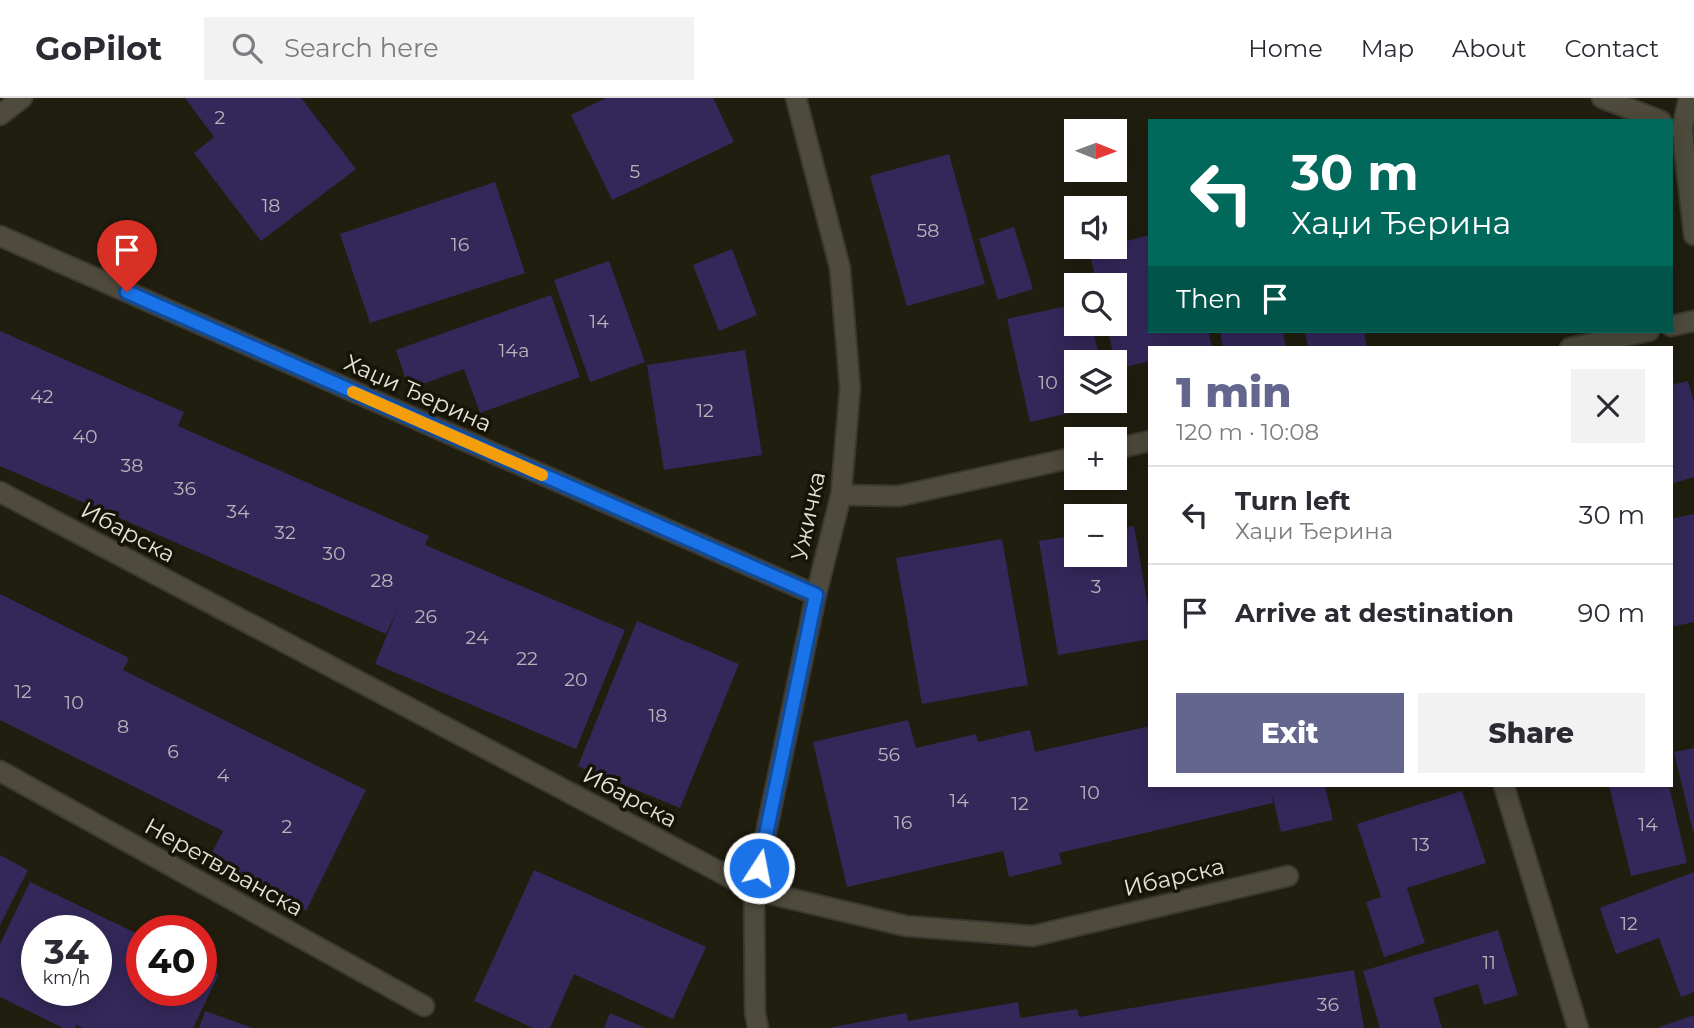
<!DOCTYPE html>
<html lang="en">
<head>
<meta charset="utf-8">
<style>
  :root { --surface:#fff; --page:#f2f2f3; --text:#2b2b33; --muted:#7c7c81; --line:#e1e1e2; --accent:#65668d }
  body { margin:0; font-family:Montserrat,sans-serif; background:var(--page); color:var(--text); height:100vh; display:flex; flex-direction:column; font-size:26px; white-space:nowrap }
  * { box-sizing:border-box; margin:0 }
  p { font-size:23px; color:var(--muted) }
  .icon { flex:none; width:38px; height:38px; fill:none; stroke:currentColor; stroke-width:2; stroke-linecap:round; stroke-linejoin:round }
  .map { position:relative; flex:1; overflow:hidden }
  .details { position:absolute; left:1148px; top:248px; width:525px; height:441px; display:flex; flex-direction:column; background:var(--surface); border-radius:0px; box-shadow:0 4px 18px #0003 }
  .details>* { flex:none }
  .hud { position:absolute; left:1148px; top:21px; width:525px; height:214px; border-radius:0px; box-shadow:0 4px 18px #0003; background:#00695c; color:#fff; overflow:hidden }
  .needle { width:46px; rotate:91deg }
  .controls { position:absolute; left:1064px; top:21px; display:grid; gap:14px }
  .controls a { display:grid; place-items:center; width:63px; height:63px; border-radius:0px; background:var(--surface); box-shadow:0 4px 18px #0003; font-size:35px }
  .speed { position:absolute; left:21px; top:817px; display:flex; gap:14px; font-size:35px; font-weight:700; text-align:center }
  .speed>* { display:grid; place-content:center; width:91px; height:91px; border-radius:50%; background:var(--surface); box-shadow:0 4px 18px #0003; line-height:1 }
  .speed small { font-size:18px; font-weight:400 }
  .speed .limit { border:10px solid #d22; background:#fff; color:#111 }
  .pin { position:absolute; display:grid; place-items:center; width:60px; height:60px; color:#fff; margin:-72px -30px; border-radius:50% 50% 50% 0; rotate:-45deg; box-shadow:0 0 7px #0007 }
  .pin .icon { rotate:45deg }
  .me { position:absolute; width:77px; margin:-38px; rotate:11deg; stroke-linejoin:round; filter:drop-shadow(0 0 5px #0008) }
  .turn { display:flex; align-items:center; gap:24px; height:147px; padding:0 28px; font-size:32px }
  .turn .icon { width:91px; height:91px; stroke-width:2.5 }
  .turn b { display:block; font-size:49px; line-height:60px }
  .then { display:flex; align-items:center; height:66px; padding:0 28px; background:#0003; gap:14px; font-size:26px }
  .round { display:grid; place-items:center; flex:none; width:74px; height:74px; border-radius:0px; background:var(--page) }
  .headline { display:flex; align-items:center; justify-content:space-between; height:119px; padding:0 28px }
  h1 { font-size:42px; font-weight:800; line-height:52px; color:var(--accent) }
  .cta { display:flex; gap:14px; margin-top:auto; padding:14px 28px }
  .cta a { flex:1; height:80px; border-radius:0px; background:var(--accent); color:#fff; font-size:28px; font-weight:800; line-height:80px; text-align:center }
  .cta a+a { background:var(--page); color:var(--text) }
  ul { padding:0; list-style:none }
  li { display:flex; align-items:center; gap:21px; height:98px; padding:0 28px; border-top:2px solid var(--line) }
  li div { flex:1 }
  li b { display:block; font-size:26px }
  li em { font-style:normal }
  header { display:flex; align-items:center; gap:42px; box-sizing:border-box; height:98px; padding:0 35px; background:var(--surface); border-bottom:2px solid var(--line) }
  header strong { font-size:33px }
  nav { display:flex; gap:38px; margin-inline-start:auto; font-size:24px }
  .search { width:490px; height:63px; background:var(--page); display:flex; align-items:center; gap:18px; box-sizing:border-box; padding:0 24px; border-radius:0px; color:var(--muted); font-size:26px }
  .map>svg:first-child { display:block }
  .building { fill:#34285a; fill-rule:evenodd }
  .lines { fill:none; stroke-linecap:round; stroke-linejoin:round }
  .minor-casing { stroke:#3a3830; stroke-width:23 }
  .tertiary-casing { stroke:#3a3830; stroke-width:23 }
  .minor { stroke:#4e4b3c; stroke-width:19 }
  .tertiary { stroke:#4e4b3c; stroke-width:19 }
  .route-casing { stroke:#114b97; stroke-width:18 }
  .route { stroke:#1a73e8; stroke-width:12 }
  .slow { stroke:#f59e0b; stroke-width:12 }
  .labels { text-anchor:middle; stroke-width:7; stroke-linejoin:round; paint-order:stroke }
  .number-label { font-size:19px; fill:#b8b4b9 }
  .street-label { font-size:23px; fill:#e4e2d9; stroke:#171407 }
</style>
</head>
<body>
<header>
<strong>GoPilot</strong>
<div class="search"><svg class="icon" aria-label="search" viewBox="0 0 24 24"><circle cx="10" cy="10" r="6"/><path d="M15 15l6 6"/></svg>Search here</div>
<nav><a>Home</a><a>Map</a><a>About</a><a>Contact</a></nav>
</header>
<div class="map">
<svg width="1694" height="930" viewBox="0 0 1694 930">
  <rect width="100%" height="100%" fill="#201e0f"/>
  <g class="building">
    <polygon points="185,0 301,0 356,71 261,143 194,55 214,39"/>
    <polygon points="606,0 713,0 734,44 612,102 571,17"/>
    <polygon points="949,56 985,186 907,208 870,78"/>
    <polygon points="495,84 525,175 370,225 340,136"/>
    <polygon points="1014,129 1033,191 998,202 979,141"/>
    <polygon points="1150,137 1150,233 1208,233 1212,249 1150,250 1150,263 1117,271 1106,226 1115,226 1115,187 1097,187 1089,152 1115,149 1115,146"/>
    <polygon points="732,151 757,217 719,233 693,167"/>
    <polygon points="609,163 645,264 590,284 554,182"/>
    <polygon points="551,197 580,279 480,315 464,271 409,291 396,252"/>
    <polygon points="1076,206 1076,226 1092,226 1100,264 1076,264 1076,303 1109,303 1109,306 1030,324 1007,221"/>
    <polygon points="0,233 184,314 178,328 429,438 425,447 625,532 576,651 375,566 398,511 386,536 0,368"/>
    <polygon points="1220,233 1283,233 1286,250 1223,250"/>
    <polygon points="1305,233 1364,233 1367,250 1308,250"/>
    <polygon points="745,252 762,357 664,372 647,267"/>
    <polygon points="1688,283 1694,305 1694,379 1671,386 1671,287"/>
    <polygon points="1694,416 1694,524 1671,529 1671,421"/>
    <polygon points="1134,428 1150,519 1150,541 1058,557 1039,443 1076,437 1076,457 1115,457 1115,431"/>
    <polygon points="1002,441 1028,587 922,606 896,460"/>
    <polygon points="0,496 129,560 123,572 366,692 306,813 207,764 223,733 0,622"/>
    <polygon points="637,523 739,566 680,710 578,668"/>
    <polygon points="908,622 916,650 976,636 978,644 1030,632 1035,654 1150,628 1150,688 1325,688 1333,722 1281,734 1272,696 1273,705 1059,755 1062,766 1009,779 1003,753 847,789 813,644"/>
    <polygon points="1694,650 1694,733 1693,733 1674,654"/>
    <polygon points="1609,688 1669,688 1687,765 1631,778"/>
    <polygon points="1462,693 1486,765 1407,790 1425,845 1384,859 1366,804 1381,799 1357,726"/>
    <polygon points="0,757 28,772 0,827"/>
    <polygon points="534,772 706,849 673,921 574,876 550,930 533,930 474,903"/>
    <polygon points="1694,774 1694,894 1681,899 1659,840 1616,856 1600,810"/>
    <path d="M30,784L142,838V892H201V867L219,876L193,930H83L76,927L75,930H63L0,899V846ZM37,833H96V892H37Z"/>
    <polygon points="1498,832 1518,897 1484,907 1478,886 1433,900 1442,930 1380,930 1363,873"/>
    <polygon points="1354,872 1364,930 828,930 907,915 908,923 1018,904 1020,920 1077,911 1079,919"/>
    <polygon points="205,913 253,930 199,930"/>
    <polygon points="610,915 645,930 604,930"/>
    <polygon points="1694,917 1694,930 1657,930"/>
  </g>
  <g class="lines">
    <g class="minor-casing">
      <g id="minor">
        <polyline points="1602,0 1661,23"/>
        <polyline points="1689,0 1682,31 1694,137"/>
        <polyline points="0,17 22,0"/>
        <polyline points="0,138 816,497"/>
        <polyline points="1671,228 1694,223"/>
        <polyline points="1570,250 1649,233"/>
        <polyline points="1115,351 1150,343"/>
        <polyline points="0,394 754,792 906,828 1033,838 1288,778"/>
        <polyline points="841,397 899,398 1076,359"/>
        <polyline points="0,673 424,908"/>
        <polyline points="1504,688 1578,930"/>
      </g>
    </g>
    <g class="tertiary-casing">
      <polyline id="tertiary" points="758,930 755,914 754,792 816,497 841,397 850,290 840,170 796,0"/>
    </g>
    <use href="#minor" class="minor"/>
    <use href="#tertiary" class="tertiary"/>
  </g>
  <g class="lines">
    <g class="route-casing">
      <polyline id="route" points="127,194 816,497 759,770"/>
    </g>
    <use href="#route" class="route"/>
    <polyline class="slow" points="353,294 542,377"/>
  </g>
  <g class="labels">
    <g class="number-label">
      <text x="220" y="26">2</text>
      <text x="635" y="80">5</text>
      <text x="271" y="114">18</text>
      <text x="928" y="139">58</text>
      <text x="460" y="153">16</text>
      <text x="599" y="230">14</text>
      <text x="514" y="259">14a</text>
      <text x="1048" y="291">10</text>
      <text x="42" y="305">42</text>
      <text x="705" y="319">12</text>
      <text x="85" y="345">40</text>
      <text x="132" y="374">38</text>
      <text x="185" y="397">36</text>
      <text x="238" y="420">34</text>
      <text x="285" y="441">32</text>
      <text x="334" y="462">30</text>
      <text x="382" y="489">28</text>
      <text x="1096" y="495">3</text>
      <text x="426" y="525">26</text>
      <text x="477" y="546">24</text>
      <text x="527" y="567">22</text>
      <text x="576" y="588">20</text>
      <text x="23" y="600">12</text>
      <text x="74" y="611">10</text>
      <text x="658" y="624">18</text>
      <text x="123" y="635">8</text>
      <text x="173" y="660">6</text>
      <text x="889" y="663">56</text>
      <text x="223" y="684">4</text>
      <text x="1090" y="701">10</text>
      <text x="959" y="709">14</text>
      <text x="1020" y="712">12</text>
      <text x="903" y="731">16</text>
      <text x="1648" y="733">14</text>
      <text x="287" y="735">2</text>
      <text x="1421" y="753">13</text>
      <text x="1629" y="832">12</text>
      <text x="1489" y="871">11</text>
      <text x="1328" y="913">36</text>
    </g>
    <g class="street-label">
      <text transform="translate(418 295) rotate(24)" y="8">Хаџи Ђерина</text>
      <text transform="translate(808 418) rotate(-78)" y="8">Ужичка</text>
      <text transform="translate(128 434) rotate(28)" y="8">Ибарска</text>
      <text transform="translate(630 699) rotate(28)" y="8">Ибарска</text>
      <text transform="translate(224 769) rotate(29)" y="8">Неретвљанска</text>
      <text transform="translate(1174 779) rotate(-13)" y="8">Ибарска</text>
    </g>
  </g>
</svg>
<div class="controls">
<a><svg class="needle" viewBox="-14 -14 28 28"><path d="M0-13l5 13h-10z" fill="#e53935"/><path d="M0 13l5-13h-10z" fill="#7c7c81"/></svg></a>
<a><svg class="icon" aria-label="sound" viewBox="0 0 24 24"><path d="M4 9h4l5-4v14l-5-4H4zM17 9q2 3 0 6"/></svg></a>
<a><svg class="icon" aria-label="search" viewBox="0 0 24 24"><circle cx="10" cy="10" r="6"/><path d="M15 15l6 6"/></svg></a>
<a><svg class="icon" aria-label="layers" viewBox="0 0 24 24"><path d="M12 4l9 5-9 5-9-5zM3 14l9 5 9-5"/></svg></a>
<a>+</a>
<a>−</a>
</div>
<div class="speed"><div>34<small>km/h</small></div><div class="limit">40</div></div>
<div class="pin" style="left:127px;top:194px;background:#d93025"><svg class="icon" aria-label="arrive" viewBox="0 0 24 24"><path d="M6 21V4h12l-3 4 3 4H6"/></svg></div>
<svg class="me" style="left:759px;top:770px" viewBox="-20 -20 40 40"><circle r="17" fill="#1a73e8" stroke="#fff" stroke-width="3"/><path d="M0-11L8 9 0 5-8 9z" fill="#fff"/></svg>
<div class="hud">
<div class="turn"><svg class="icon" aria-label="left" viewBox="0 0 24 24"><path d="M17 20v-9H6M10 6l-5 5 5 5"/></svg><div><b>30 m</b>Хаџи Ђерина</div></div>
<div class="then">Then<svg class="icon" aria-label="arrive" viewBox="0 0 24 24"><path d="M6 21V4h12l-3 4 3 4H6"/></svg></div>
</div>
<section class="details">
<div class="headline"><div><h1>1 min</h1><p>120 m · 10:08</p></div><a class="round"><svg class="icon" aria-label="close" viewBox="0 0 24 24"><path d="M6 6l12 12M18 6L6 18"/></svg></a></div>
<ul>
<li><svg class="icon" aria-label="left" viewBox="0 0 24 24"><path d="M17 20v-9H6M10 6l-5 5 5 5"/></svg><div><b>Turn left</b><p>Хаџи Ђерина</p></div><em>30 m</em></li>
<li><svg class="icon" aria-label="arrive" viewBox="0 0 24 24"><path d="M6 21V4h12l-3 4 3 4H6"/></svg><div><b>Arrive at destination</b></div><em>90 m</em></li>
</ul>
<div class="cta"><a>Exit</a><a>Share</a></div>
</section>
</div>
</body>
</html>
